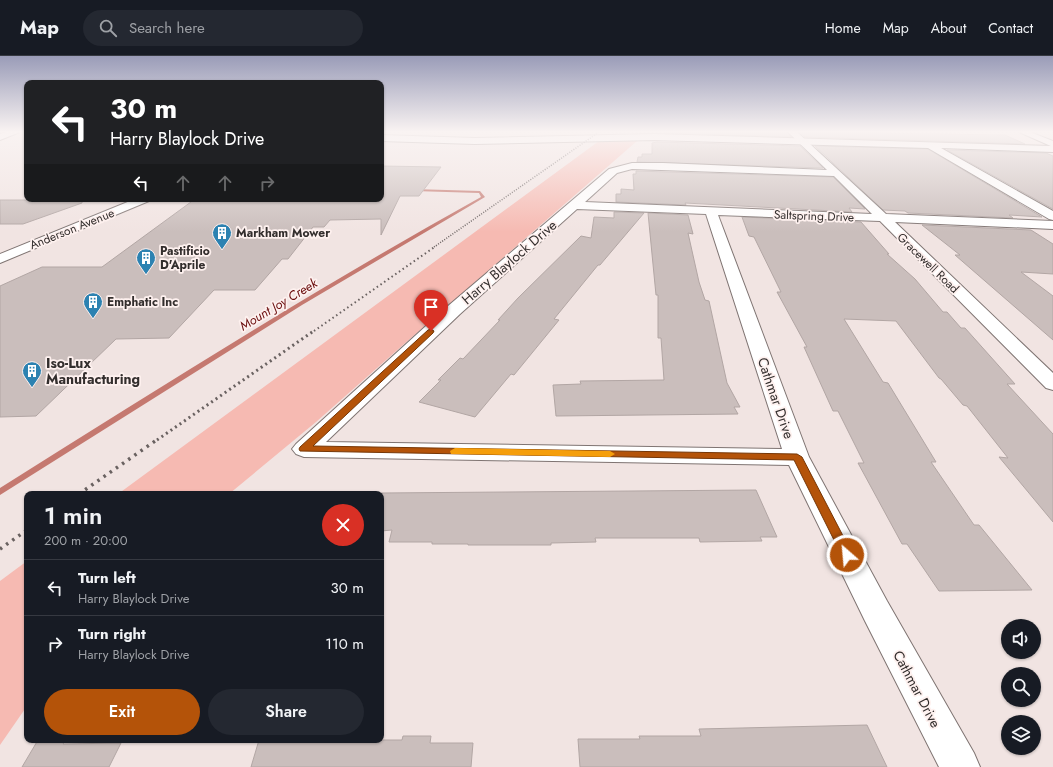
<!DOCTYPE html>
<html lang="en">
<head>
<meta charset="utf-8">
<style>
  :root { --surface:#171b24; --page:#242831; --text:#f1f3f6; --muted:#9ea1a6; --line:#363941; --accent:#b45309 }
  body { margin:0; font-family:Jost,sans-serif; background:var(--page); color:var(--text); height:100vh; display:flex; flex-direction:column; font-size:15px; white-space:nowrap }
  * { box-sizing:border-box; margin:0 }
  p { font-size:13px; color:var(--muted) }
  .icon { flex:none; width:22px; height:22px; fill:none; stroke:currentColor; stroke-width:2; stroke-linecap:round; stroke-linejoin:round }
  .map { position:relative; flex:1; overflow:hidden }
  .panel { position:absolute; left:24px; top:435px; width:360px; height:252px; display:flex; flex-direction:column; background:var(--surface); border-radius:8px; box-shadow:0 1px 3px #0004 }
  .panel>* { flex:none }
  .hud { position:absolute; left:24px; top:24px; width:360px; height:122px; border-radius:8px; box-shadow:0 1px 3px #0004; background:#202124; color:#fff; overflow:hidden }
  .controls { position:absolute; left:1001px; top:563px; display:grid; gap:8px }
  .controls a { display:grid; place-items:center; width:40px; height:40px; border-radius:50%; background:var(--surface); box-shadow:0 1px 3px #0004; font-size:20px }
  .pin { position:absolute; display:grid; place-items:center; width:34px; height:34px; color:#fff; margin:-41px -17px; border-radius:50% 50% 50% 0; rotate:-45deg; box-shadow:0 0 4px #0007 }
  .pin .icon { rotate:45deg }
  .me { position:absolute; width:44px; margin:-22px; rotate:333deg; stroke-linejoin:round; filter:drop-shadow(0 0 3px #0008) }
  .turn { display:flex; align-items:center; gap:14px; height:84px; padding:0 20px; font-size:18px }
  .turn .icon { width:52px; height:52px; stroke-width:2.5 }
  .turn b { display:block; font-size:28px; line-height:34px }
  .lanes { display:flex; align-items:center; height:38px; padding:0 20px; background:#0003; justify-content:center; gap:20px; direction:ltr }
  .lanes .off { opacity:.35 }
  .round { display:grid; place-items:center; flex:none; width:42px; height:42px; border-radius:21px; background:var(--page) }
  .head { display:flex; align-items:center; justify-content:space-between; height:68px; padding:0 20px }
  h1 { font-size:24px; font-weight:600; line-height:30px }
  .action { display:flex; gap:8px; margin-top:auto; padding:8px 20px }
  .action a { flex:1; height:46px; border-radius:24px; background:var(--accent); color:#fff; font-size:16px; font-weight:600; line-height:46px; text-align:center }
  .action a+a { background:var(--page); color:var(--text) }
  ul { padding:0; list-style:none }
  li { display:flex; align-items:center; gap:12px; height:56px; padding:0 20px; border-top:1px solid var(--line) }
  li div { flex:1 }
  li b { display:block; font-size:15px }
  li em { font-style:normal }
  header { display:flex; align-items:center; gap:24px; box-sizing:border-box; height:56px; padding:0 20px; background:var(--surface); border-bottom:1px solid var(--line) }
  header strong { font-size:19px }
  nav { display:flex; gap:22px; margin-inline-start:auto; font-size:14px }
  .search { width:280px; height:36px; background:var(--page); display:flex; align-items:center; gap:10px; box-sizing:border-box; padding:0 14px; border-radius:22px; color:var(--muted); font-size:15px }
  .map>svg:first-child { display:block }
  .green { fill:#f6bab2 }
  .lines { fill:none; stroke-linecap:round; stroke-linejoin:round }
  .stream { fill:#c57970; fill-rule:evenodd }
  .building { fill:#cabebc; stroke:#b2a6a4 }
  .minor-casing { stroke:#7f7472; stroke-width:2 }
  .tertiary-casing { stroke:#7f7472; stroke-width:2 }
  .primary-casing { stroke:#7f7472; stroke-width:2 }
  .minor { fill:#fff; fill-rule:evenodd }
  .tertiary { fill:#fff; fill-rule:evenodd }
  .primary { fill:#fff; fill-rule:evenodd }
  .rail-far3 { stroke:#696160; stroke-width:1.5; stroke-dasharray:1 1.5; stroke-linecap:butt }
  .rail-far2 { stroke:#696160; stroke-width:2; stroke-dasharray:1.5 3; stroke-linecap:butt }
  .rail-far1 { stroke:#696160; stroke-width:3; stroke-dasharray:2 3.5; stroke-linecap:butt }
  .rail { stroke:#696160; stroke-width:3.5; stroke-dasharray:2.5 5; stroke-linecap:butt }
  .route { fill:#b45309; stroke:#753606 }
  .slow { fill:#f59e0b }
  .labels { text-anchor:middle; stroke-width:3.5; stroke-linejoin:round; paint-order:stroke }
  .far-street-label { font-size:12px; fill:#332e2d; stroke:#fef1ef }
  .far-poi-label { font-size:12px; font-weight:bold; fill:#332e2d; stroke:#fef1ef; text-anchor:start }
  .far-water-label { font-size:13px; font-style:italic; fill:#6a0c0c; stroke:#fef1ef }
  .street-label { font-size:14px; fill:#332e2d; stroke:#fef1ef }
  .poi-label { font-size:14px; font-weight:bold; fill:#332e2d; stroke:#fef1ef; text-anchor:start }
</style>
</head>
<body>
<header>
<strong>Map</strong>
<div class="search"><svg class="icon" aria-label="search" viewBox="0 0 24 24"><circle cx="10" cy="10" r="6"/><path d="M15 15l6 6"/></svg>Search here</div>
<nav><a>Home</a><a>Map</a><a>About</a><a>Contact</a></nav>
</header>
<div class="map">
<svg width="1053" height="711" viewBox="0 0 1053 711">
  <rect width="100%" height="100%" fill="#f1e4e2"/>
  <g class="green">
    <polygon points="599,85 637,85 403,289 316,366 229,438 118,438"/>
    <polygon points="27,505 27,650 0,689 0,525"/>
  </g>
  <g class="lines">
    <path class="stream" d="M413,133L480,135L485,141L302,249L0,439V432C159,332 317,232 481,141L479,137L414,135Z"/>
  </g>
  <g class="building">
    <polygon points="665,76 787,76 791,81 665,77"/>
    <polygon points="799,76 1005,79 1025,88 805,81"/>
    <polygon points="657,86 800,90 823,112 637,106 638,101 642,101 642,98 652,98 652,87"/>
    <polygon points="815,90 928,93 1042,161 1009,159 1013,162 908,157 905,155 883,154"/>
    <polygon points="947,94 1046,97 1053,100 1053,153"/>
    <polygon points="381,110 441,111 419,140 400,140 381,179 381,163 330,164 324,171 313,171 288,203 282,203 255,234 214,234 169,282 116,283 36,360 0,361 0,230 42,211 102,211 195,143 381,143"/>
    <polygon points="636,115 833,121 865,153 849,152 852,156 685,147 686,149 616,146 616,138 621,138 621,133 634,134 633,118 636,118"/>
    <polygon points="0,144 82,144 82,147 23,168 0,168"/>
    <polygon points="614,156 644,157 600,209 598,209 554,263 559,264 514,319 511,318 475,361 419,346 441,324 438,324 460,302 463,303 500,264 498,264 518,242 581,180 591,182 594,161 614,162"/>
    <polygon points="648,157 688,159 693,178 688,177 699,226 705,244 709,245 727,327 740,351 734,351 738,358 556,360 553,329 581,328 580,325 664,324 661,282 658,282 658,239 656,239"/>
    <polygon points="742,161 861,166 889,198 887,198 915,223 943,256 947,256 961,272 965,272 1015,328 1007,328 1053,378 1053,466 999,401 1008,402 967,350 963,349 941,323 939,322 896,265 844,263 883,326 888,327 936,406 931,406 974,469 979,469 1032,534 939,535 907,488 902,488 858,407 864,407 838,355 833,355 804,291 807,291 777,236 781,236 754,181 749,180"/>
    <polygon points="922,169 1031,174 1053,188 1053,218 1021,216 1053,240 1053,284 955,199 960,199"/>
    <polygon points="756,434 777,481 760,481 762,485 700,486 699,482 595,482 596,486 551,487 551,489 468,489 468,488 432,488 432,486 389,486 392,474 381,475 381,437"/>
    <polygon points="867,669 887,711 580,711 578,683 640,683 639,680 701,680 699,673"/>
    <polygon points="403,680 431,680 430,687 473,687 471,711 251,711 259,684 402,684"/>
    <polygon points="38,684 66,684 63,688 121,687 109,711 22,711"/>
  </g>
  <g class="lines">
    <g class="minor-casing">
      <g id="minor">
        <path d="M788,76H797L886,158L1053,165V173L895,166L1053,317V334L1046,332L880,165L718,159L809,401L887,545L974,697L980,711H939L865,565L789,409L304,401L296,398L292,393L296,388L448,250L609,113L632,107H663L827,114ZM632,113L834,120L872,158L585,146L617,117ZM577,153L706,158L782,393L326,386L460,258Z"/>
        <polygon points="1019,76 1030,76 1053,85 1053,91"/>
        <polygon points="135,143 151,143 149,145 0,207 0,198"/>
      </g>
    </g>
    <g class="tertiary-casing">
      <polygon id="tertiary" points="654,78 1053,90 1053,96 941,92 1053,155 1053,164 1049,163 928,92 654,84 475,88 381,85 381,79 475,82"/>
    </g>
    <g class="primary-casing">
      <polygon id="primary" points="7,76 20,76 0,84 0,78"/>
    </g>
    <use href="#minor" class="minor"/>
    <use href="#tertiary" class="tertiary"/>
    <use href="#primary" class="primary"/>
    <polyline class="rail-far3" points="434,191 599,76"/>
    <polyline class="rail-far2" points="314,275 436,190"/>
    <polyline class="rail-far1" points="157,384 315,274"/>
    <g class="rail">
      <polyline points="79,438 158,383"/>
      <polyline points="0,493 27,474"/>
    </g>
  </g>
  <linearGradient id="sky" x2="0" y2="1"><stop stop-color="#9a9cb8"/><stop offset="0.43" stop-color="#f9f3f2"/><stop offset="1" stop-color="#f9f3f2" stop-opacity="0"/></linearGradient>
  <rect width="1053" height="176" fill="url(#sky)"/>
  <polygon class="route" points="431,273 434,275 433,277 313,390 797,398 802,401 853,499 851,502 847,504 843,502 794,404 300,395 299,393 300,391 428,274"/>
  <polygon class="slow" points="455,392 610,395 615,398 610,401 451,398 450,395"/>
  <defs>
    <g id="building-pin" transform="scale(1)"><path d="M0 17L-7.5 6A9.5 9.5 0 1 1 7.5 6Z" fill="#2c82b1" stroke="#fef1ef"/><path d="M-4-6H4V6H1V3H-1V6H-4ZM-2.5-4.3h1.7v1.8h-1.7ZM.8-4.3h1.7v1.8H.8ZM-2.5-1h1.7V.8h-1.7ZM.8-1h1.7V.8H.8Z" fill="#fff"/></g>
  </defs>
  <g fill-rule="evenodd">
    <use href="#building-pin" x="222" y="177"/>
    <use href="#building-pin" x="146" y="202"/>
    <use href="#building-pin" x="93" y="246"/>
    <use href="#building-pin" x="32" y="315"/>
  </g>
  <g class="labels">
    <g class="far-street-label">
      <text transform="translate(814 160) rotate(2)" y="4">Saltspring Drive</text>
      <text transform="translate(72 173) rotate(-22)" y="4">Anderson Avenue</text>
      <text transform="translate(928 207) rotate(44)" y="4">Gracewell Road</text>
    </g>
    <g class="far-poi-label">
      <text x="236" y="181">Markham Mower</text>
      <text x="160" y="199">Pastificio<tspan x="160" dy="14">D'Aprile</tspan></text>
      <text x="107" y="250">Emphatic Inc</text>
    </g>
    <g class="far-water-label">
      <text transform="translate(278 248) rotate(-31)" y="5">Mount Joy Creek</text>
    </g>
    <g class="street-label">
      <text transform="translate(509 206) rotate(-41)" y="5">Harry Blaylock Drive</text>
      <text transform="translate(776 342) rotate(71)" y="5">Cathmar Drive</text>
      <text transform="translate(917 633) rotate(62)" y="5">Cathmar Drive</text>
    </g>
    <g class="poi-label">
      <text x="46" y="312">Iso-Lux<tspan x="46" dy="16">Manufacturing</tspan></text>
    </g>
  </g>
</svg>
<div class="controls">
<a><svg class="icon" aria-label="sound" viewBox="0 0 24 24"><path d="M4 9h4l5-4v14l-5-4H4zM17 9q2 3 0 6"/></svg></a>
<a><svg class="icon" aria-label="search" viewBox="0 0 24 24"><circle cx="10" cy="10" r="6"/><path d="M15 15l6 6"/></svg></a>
<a><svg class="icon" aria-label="layers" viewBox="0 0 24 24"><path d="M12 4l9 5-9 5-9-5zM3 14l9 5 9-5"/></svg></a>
</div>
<div class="pin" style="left:431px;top:275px;background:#d93025"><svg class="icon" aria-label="arrive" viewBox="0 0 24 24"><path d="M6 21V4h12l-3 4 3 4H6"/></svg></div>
<svg class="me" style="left:847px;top:499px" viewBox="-20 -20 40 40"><circle r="17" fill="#b45309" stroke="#fff" stroke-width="3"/><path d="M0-11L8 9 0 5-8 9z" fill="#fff"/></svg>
<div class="hud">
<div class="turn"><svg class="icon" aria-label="left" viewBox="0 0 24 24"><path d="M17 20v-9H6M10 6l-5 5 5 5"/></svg><div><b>30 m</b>Harry Blaylock Drive</div></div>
<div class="lanes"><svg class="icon" aria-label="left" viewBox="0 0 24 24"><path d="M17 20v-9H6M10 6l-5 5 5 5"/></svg><svg class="icon off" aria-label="ahead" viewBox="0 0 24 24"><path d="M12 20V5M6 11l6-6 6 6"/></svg><svg class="icon off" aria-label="ahead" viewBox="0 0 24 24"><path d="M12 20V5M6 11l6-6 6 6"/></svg><svg class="icon off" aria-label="right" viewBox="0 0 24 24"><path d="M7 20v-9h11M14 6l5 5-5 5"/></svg></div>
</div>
<section class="panel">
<div class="head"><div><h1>1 min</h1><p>200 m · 20:00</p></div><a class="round" style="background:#d93025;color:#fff"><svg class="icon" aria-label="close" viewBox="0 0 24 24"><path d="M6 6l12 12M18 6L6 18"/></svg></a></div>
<ul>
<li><svg class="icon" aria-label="left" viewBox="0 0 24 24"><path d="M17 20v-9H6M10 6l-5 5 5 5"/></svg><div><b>Turn left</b><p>Harry Blaylock Drive</p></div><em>30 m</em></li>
<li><svg class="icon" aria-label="right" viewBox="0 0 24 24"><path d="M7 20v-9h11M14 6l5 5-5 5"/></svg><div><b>Turn right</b><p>Harry Blaylock Drive</p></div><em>110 m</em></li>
</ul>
<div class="action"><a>Exit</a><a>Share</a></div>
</section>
</div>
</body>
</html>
